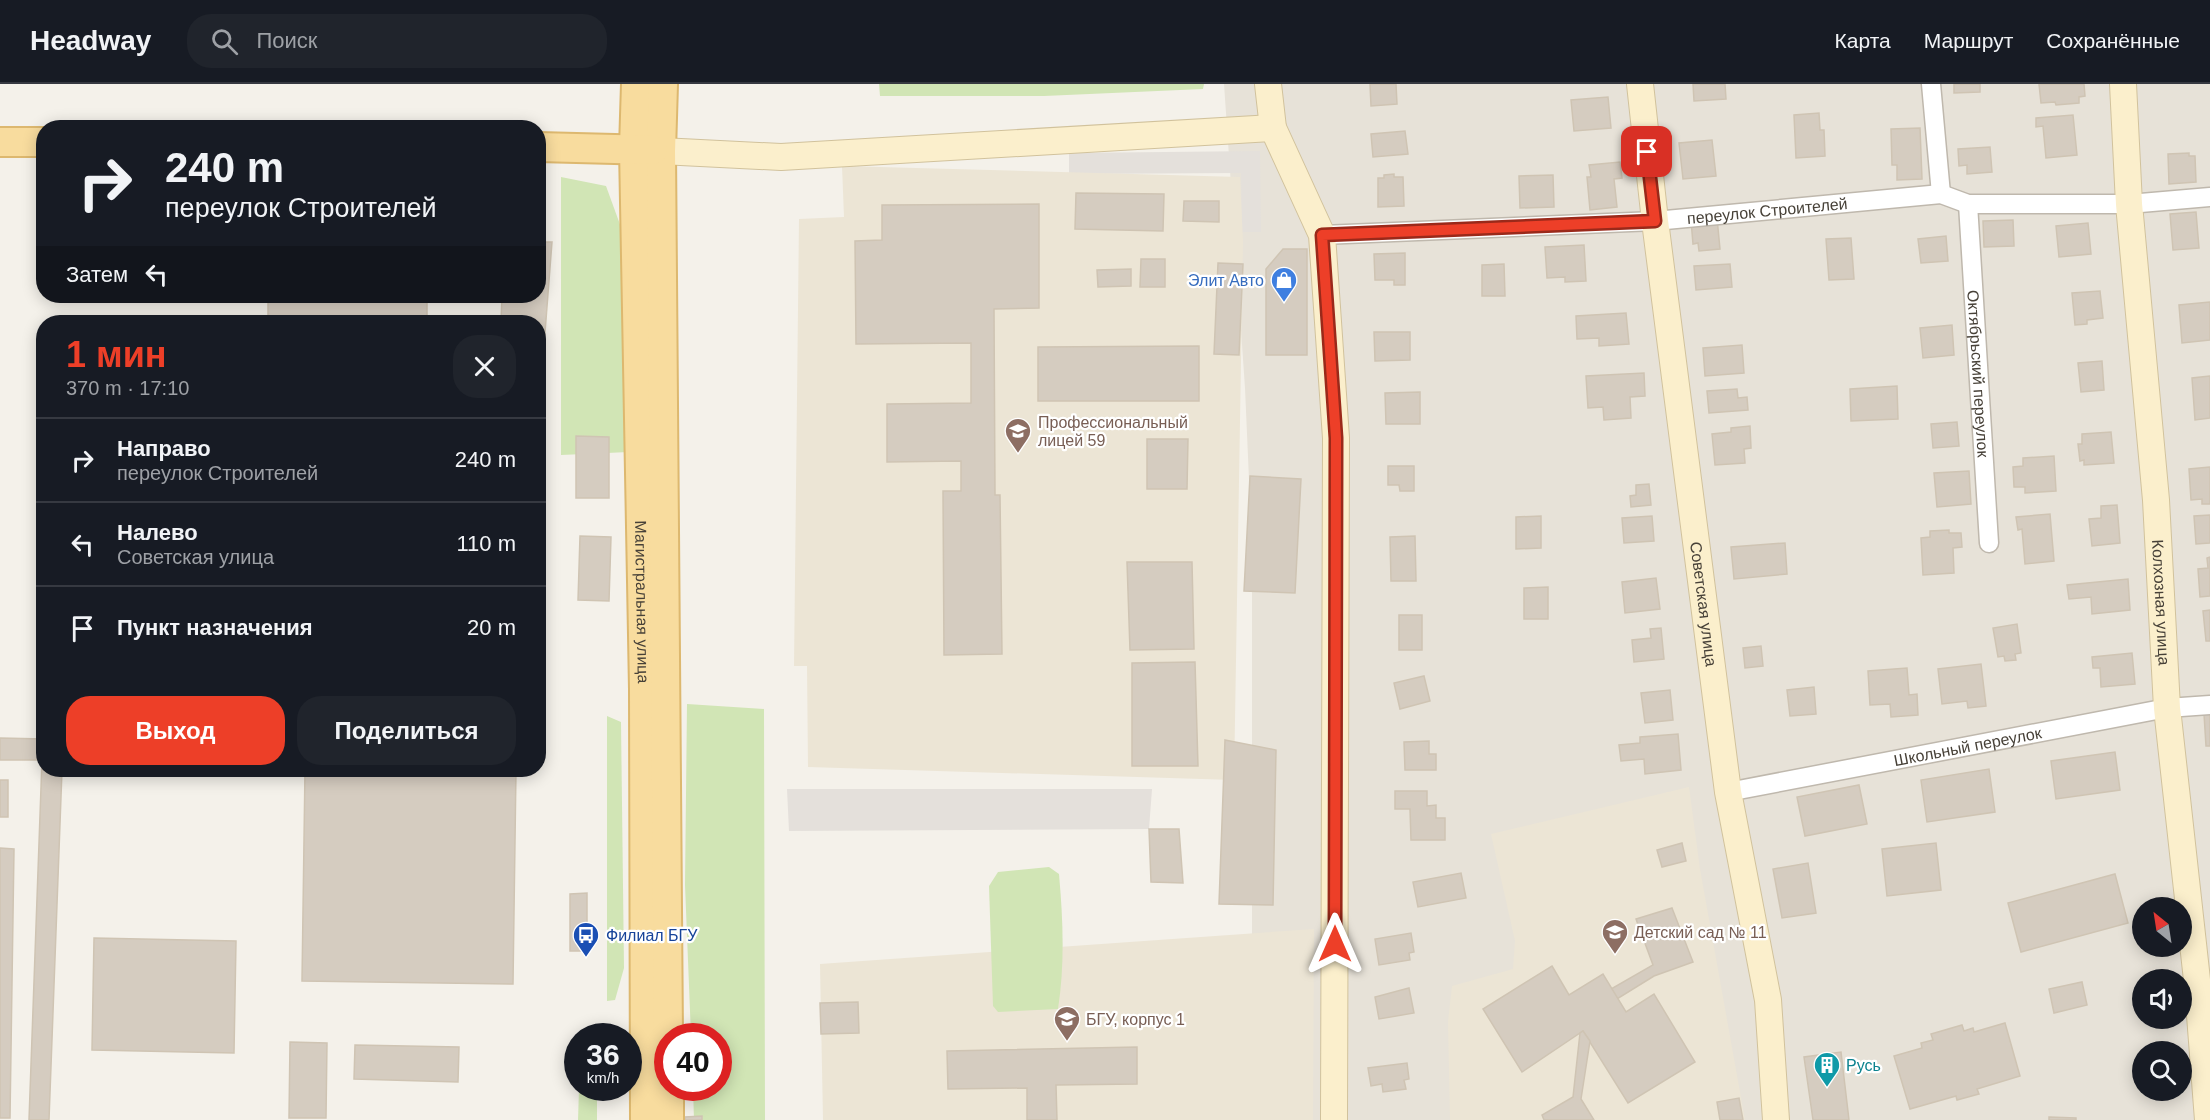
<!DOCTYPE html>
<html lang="ru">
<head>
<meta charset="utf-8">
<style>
  :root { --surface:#171b24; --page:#20242c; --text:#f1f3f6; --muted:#9ea1a6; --line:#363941; --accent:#ed3f28 }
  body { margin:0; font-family:Helvetica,sans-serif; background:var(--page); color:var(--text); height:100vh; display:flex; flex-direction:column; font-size:22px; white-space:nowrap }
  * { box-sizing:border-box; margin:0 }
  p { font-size:20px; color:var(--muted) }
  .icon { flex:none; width:33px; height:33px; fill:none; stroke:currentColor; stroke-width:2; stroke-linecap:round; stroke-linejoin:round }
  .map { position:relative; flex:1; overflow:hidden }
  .sheet { position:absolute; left:36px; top:231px; width:510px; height:462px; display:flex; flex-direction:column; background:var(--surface); border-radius:24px; box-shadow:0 3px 15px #0003 }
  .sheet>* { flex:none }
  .guide { position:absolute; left:36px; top:36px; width:510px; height:183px; border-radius:24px; box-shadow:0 3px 15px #0003; background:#171b24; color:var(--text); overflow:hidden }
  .needle { width:39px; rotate:330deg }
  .controls { position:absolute; left:2132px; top:813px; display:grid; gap:12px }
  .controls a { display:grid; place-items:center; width:60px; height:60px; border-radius:50%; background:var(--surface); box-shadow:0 3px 15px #0003; font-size:30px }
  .speed { position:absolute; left:564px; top:939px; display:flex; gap:12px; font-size:30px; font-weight:700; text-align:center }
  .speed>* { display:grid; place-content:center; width:78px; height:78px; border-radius:50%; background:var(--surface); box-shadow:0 3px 15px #0003; line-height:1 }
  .speed small { font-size:15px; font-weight:400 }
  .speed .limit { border:9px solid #d22; background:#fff; color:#111 }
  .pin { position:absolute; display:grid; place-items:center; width:51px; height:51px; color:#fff; margin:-26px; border-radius:12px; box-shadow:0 3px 9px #0006 }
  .me { position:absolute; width:66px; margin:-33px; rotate:0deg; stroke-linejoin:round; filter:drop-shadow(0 0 4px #0008) }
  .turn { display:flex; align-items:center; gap:21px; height:126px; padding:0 30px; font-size:27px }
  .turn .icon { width:78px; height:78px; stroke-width:2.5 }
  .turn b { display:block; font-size:42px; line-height:51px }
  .then { display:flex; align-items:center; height:57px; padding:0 30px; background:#0003; gap:12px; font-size:22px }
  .round { display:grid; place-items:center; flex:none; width:63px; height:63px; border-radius:24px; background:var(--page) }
  .head { display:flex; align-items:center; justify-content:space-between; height:102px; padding:0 30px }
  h1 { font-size:36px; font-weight:700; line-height:45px; color:var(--accent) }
  .primary-button { display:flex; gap:12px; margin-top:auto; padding:12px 30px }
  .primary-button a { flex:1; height:69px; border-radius:24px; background:var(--accent); color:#fff; font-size:24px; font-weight:700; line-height:69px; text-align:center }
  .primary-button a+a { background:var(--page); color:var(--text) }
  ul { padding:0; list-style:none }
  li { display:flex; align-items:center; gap:18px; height:84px; padding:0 30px; border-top:2px solid var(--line) }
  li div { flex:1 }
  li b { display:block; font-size:22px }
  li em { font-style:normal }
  header { display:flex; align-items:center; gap:36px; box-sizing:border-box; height:84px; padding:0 30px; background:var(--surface); border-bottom:2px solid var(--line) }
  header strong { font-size:28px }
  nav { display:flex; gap:33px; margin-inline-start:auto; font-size:21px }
  .search { width:420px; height:54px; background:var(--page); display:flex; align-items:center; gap:15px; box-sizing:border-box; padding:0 21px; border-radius:24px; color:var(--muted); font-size:22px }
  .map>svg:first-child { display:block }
  .residential { fill:#e7e2d8; fill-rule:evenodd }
  .industrial { fill:#e4e0db }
  .education { fill:#ece5d5 }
  .green { fill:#d1e5b5 }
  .building { fill:#d5ccc0; stroke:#cfc4b3; stroke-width:1.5 }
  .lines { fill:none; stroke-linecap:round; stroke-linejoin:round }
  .street-casing { stroke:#bfb8ad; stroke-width:21 }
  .secondary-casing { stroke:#d1c29c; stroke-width:28 }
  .primary-casing { stroke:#ddb86f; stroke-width:32 }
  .street { stroke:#fff; stroke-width:18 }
  .secondary { stroke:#fbefcc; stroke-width:26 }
  .primary { stroke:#f8dc9e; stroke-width:28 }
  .route-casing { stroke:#9a291a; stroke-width:15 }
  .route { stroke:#ed3f28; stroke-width:10 }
  .labels { text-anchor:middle; stroke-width:4.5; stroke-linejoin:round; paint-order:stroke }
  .street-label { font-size:16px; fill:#474138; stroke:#fff }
  .shop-label { font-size:16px; fill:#366cbe; stroke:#fff; text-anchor:end }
  .education-label { font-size:16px; fill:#785e54; stroke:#fff; text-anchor:start }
  .transit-label { font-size:16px; fill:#164399; stroke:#fff; text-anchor:start }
  .culture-label { font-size:16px; fill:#0d838f; stroke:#fff; text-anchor:start }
</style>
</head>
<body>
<header>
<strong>Headway</strong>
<div class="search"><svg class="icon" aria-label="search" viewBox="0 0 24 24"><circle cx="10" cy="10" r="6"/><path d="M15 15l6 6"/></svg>Поиск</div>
<nav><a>Карта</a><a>Маршрут</a><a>Сохранённые</a></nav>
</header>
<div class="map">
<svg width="2210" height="1036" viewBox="0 0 2210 1036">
  <rect width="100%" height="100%" fill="#f4f1ea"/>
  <path class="residential" d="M1224,0H2210V1036H1252V464L1245,304ZM2142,824H2181V862H2142ZM2142,896H2181V934H2142ZM2142,968H2181V1006H2142Z"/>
  <g class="industrial">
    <polygon points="1260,67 1261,148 1242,148 1241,89 1069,90 1069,69"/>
    <polygon points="787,705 1152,705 1149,745 789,747"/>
  </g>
  <g class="education">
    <polygon points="842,82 1240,93 1243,158 1234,696 808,683 807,582 794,582 799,135 844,133"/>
    <polygon points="1689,703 1700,785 1745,1036 1450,1036 1448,938 1452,902 1513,885 1515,857 1491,750"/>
    <polygon points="1314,845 1313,1036 823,1036 820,880"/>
  </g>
  <g class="green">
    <polygon points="879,0 1204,0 1203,5 1044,12 880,12"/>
    <polygon points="561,93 606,102 626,157 629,368 561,371"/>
    <polygon points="687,620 764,625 765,1036 694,1036 693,1004 718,1004 718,952 691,952 685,801"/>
    <polygon points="607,632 621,638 624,884 615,916 607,917"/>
    <path d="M1049,783L1059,790C1063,835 1065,880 1058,925L998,928L993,922L989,802L998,788Z"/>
    <polygon points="579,1004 597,1004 597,1036 578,1036"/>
  </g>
  <g class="building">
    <polygon points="1370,0 1396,0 1397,20 1371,22"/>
    <polygon points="1693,0 1725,0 1726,15 1694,17"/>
    <polygon points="1954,0 1980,0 1980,8 1954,9"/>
    <polygon points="2039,0 2084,0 2085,12 2079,13 2079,19 2056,21 2055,18 2041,19"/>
    <polygon points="1608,13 1611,44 1574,47 1571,16"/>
    <polygon points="1819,29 1820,46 1824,46 1825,72 1796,74 1794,31"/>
    <polygon points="2073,31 2077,71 2046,74 2043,42 2036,43 2036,34"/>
    <polygon points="1920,44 1922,95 1897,96 1897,81 1892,81 1891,45"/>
    <polygon points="1405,47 1408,70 1373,73 1371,50"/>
    <polygon points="1712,56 1716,92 1683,95 1679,59"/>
    <polygon points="1990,63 1992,88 1967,90 1967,81 1959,82 1958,65"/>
    <polygon points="2189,69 2189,72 2195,72 2196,98 2169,100 2168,70"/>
    <polygon points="1620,78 1622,94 1614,95 1617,123 1590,126 1587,93 1591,93 1589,81"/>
    <polygon points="1394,90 1394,93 1403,93 1404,122 1378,123 1378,94 1384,94 1384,91"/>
    <polygon points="1553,91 1554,123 1520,124 1519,92"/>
    <polygon points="1076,109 1164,110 1163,147 1075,145"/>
    <polygon points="1184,117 1219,117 1219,138 1183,137"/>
    <polygon points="1039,120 1039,224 994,225 995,411 1000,411 1002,570 944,571 943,407 961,407 961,377 887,378 887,320 971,319 971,259 856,260 855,157 882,156 882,121"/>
    <polygon points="2196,128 2199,164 2173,166 2170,130"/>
    <polygon points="1717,134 1720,165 1699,167 1698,159 1693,160 1691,136"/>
    <polygon points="2013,136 2014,162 1984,163 1983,137"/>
    <polygon points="2088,139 2091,170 2059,173 2056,142"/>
    <polygon points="1946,152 1948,177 1921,179 1918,155"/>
    <polygon points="1851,154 1854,195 1829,196 1826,155"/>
    <polygon points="538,158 552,158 538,339 538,238 501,238 502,212 538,212"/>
    <polygon points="1584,161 1586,197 1565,198 1565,193 1547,194 1545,163"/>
    <polygon points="1283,165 1307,165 1307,271 1266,271 1266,185"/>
    <polygon points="1405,169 1405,201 1394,201 1394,196 1375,196 1374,170"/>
    <polygon points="1141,175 1165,175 1165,203 1140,203"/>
    <polygon points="1218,179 1243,180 1239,271 1214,270"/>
    <polygon points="1504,180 1505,212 1482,212 1482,181"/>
    <polygon points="1730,180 1732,203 1696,206 1694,182"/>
    <polygon points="1131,185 1131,202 1098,203 1097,186"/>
    <polygon points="2100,207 2103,234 2087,236 2087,240 2075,241 2072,209"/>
    <rect x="268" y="212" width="159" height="26"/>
    <polygon points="2210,218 2210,256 2182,259 2179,221"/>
    <polygon points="1626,229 1629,260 1599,262 1599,254 1577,255 1576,232"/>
    <polygon points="1952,241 1954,271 1923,274 1920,244"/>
    <polygon points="1374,248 1410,248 1410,276 1375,277"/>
    <polygon points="1742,261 1744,289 1705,292 1703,264"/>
    <polygon points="1199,262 1199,317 1038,317 1038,263"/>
    <polygon points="2102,277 2104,306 2081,308 2078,279"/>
    <polygon points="1644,289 1645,312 1630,313 1631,334 1604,336 1603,323 1588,324 1586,292"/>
    <polygon points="2210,292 2210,334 2195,336 2192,294"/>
    <polygon points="1897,302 1898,335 1851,337 1850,305"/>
    <polygon points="1737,305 1738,314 1747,313 1748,326 1709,329 1707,307"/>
    <polygon points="1420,308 1420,340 1386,340 1385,309"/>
    <polygon points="1957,338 1959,362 1933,364 1931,340"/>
    <polygon points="1750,342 1751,364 1744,365 1745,379 1715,381 1712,350 1731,348 1731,344"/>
    <polygon points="2111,348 2114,379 2084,381 2084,376 2080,377 2078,360 2082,360 2082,350"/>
    <polygon points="576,352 609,353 609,414 576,414"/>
    <polygon points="1147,355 1188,355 1187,405 1147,405"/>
    <polygon points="2054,372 2056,407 2025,409 2025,403 2014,403 2013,383 2023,382 2023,374"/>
    <polygon points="1388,382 1414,382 1414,407 1400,407 1399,401 1388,401"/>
    <polygon points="2210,383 2210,420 2202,420 2202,415 2191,416 2189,385"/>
    <polygon points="1969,387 1971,420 1937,423 1934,389"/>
    <polygon points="1250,392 1301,395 1295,509 1244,507"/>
    <polygon points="1649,400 1651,421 1631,423 1630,412 1636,411 1636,401"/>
    <polygon points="2117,421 2120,459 2092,462 2089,435 2101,434 2101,422"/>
    <polygon points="2050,430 2054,477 2025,480 2022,445 2018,446 2016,433"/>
    <polygon points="2210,431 2210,459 2196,460 2194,432"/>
    <polygon points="1541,432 1541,464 1516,465 1516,433"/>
    <polygon points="1652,432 1654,457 1624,459 1622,434"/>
    <polygon points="1949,446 1949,449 1961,449 1962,463 1953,464 1954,489 1923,491 1921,454 1930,453 1930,447"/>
    <polygon points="580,452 611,453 609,517 578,516"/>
    <polygon points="1415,452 1416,497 1391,497 1390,453"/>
    <polygon points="1785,459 1787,490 1734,495 1731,463"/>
    <polygon points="2210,473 2210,512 2200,513 2198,485 2208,484 2207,474"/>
    <polygon points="1127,478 1192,478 1194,565 1130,566"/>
    <polygon points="1656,494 1660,525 1625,529 1622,498"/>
    <polygon points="2128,495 2130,526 2092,530 2091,513 2069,515 2067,501"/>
    <polygon points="1548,503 1548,535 1524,535 1524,504"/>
    <polygon points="2210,526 2210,557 2206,557 2203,527"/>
    <rect x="1399" y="531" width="23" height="35"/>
    <polygon points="2017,540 2021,569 2015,570 2016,576 2005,577 2004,572 1998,573 1993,544"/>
    <polygon points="1661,544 1664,575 1634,578 1632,556 1651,554 1650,545"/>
    <polygon points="1761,562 1763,582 1745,584 1743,564"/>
    <polygon points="2132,569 2135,600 2101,603 2100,584 2093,584 2092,573"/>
    <polygon points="1195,578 1198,682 1132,682 1132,579"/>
    <polygon points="1981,580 1986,622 1968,624 1967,617 1942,620 1938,585"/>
    <rect x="41" y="582" width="3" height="19"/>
    <polygon points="1907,584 1909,611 1917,610 1918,631 1891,633 1890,620 1870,621 1868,587"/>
    <polygon points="1424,592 1430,617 1400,625 1394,599"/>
    <polygon points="1814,603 1816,630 1790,632 1787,606"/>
    <polygon points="1670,606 1673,636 1645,639 1641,609"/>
    <polygon points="2210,629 2210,662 2206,662 2204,630"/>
    <polygon points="1678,650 1681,686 1645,690 1644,675 1621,677 1619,661 1640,659 1640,653"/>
    <polygon points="0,654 44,655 44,686 62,686 49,1036 29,1036 42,676 0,676"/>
    <polygon points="1225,656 1276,666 1273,821 1219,820"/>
    <polygon points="1429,657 1429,670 1436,670 1436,686 1405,686 1404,658"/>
    <polygon points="2115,668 2120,706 2056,715 2051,677"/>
    <polygon points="1989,685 1995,728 1927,738 1921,696"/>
    <polygon points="305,686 516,686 513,900 302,897"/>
    <rect x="0" y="696" width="8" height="37"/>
    <polygon points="1859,701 1867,740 1805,752 1797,713"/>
    <polygon points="1395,707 1427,707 1427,722 1436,721 1436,734 1445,734 1445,756 1411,756 1410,725 1395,725"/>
    <polygon points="1149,745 1179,745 1183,799 1151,798"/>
    <polygon points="1682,759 1686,777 1662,783 1657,766"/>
    <polygon points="1936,759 1941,806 1887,812 1882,765"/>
    <polygon points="0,764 14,765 10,1034 0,1034"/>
    <polygon points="1808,779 1816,829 1782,834 1773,785"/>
    <polygon points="1461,789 1466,814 1418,823 1413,798"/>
    <polygon points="2115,790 2128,839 2021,868 2008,819"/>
    <polygon points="587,809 587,867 570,867 570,810"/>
    <polygon points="1672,824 1693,878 1654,892 1617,915 1611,905 1653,881 1636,835"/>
    <polygon points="1411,849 1414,868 1409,869 1410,876 1379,881 1375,855"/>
    <polygon points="94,854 236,857 234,969 92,966"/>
    <polygon points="1552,882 1569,911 1603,890 1626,928 1654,910 1695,978 1628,1019 1583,947 1522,988 1483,925"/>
    <polygon points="2082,898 2087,921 2054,929 2049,905"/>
    <polygon points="1409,904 1414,929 1379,935 1375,913"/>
    <polygon points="858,918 859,949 821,950 820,919"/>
    <polygon points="2005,939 2020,992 1977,1005 1979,1010 1957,1016 1956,1012 1910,1025 1894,972 1922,964 1921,959 1933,956 1931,950 1962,941 1964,947 1973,944 1974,948"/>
    <polygon points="1583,947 1590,957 1581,1015 1594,1036 1544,1036 1542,1031 1573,1013 1580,949"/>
    <polygon points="290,958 327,959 326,1034 289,1034"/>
    <polygon points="355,961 459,963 458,998 354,995"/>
    <polygon points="1137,963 1137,1000 1056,1001 1057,1036 1027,1036 1027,1004 948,1005 947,967"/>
    <polygon points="1841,968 1849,1036 1813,1036 1804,973"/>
    <polygon points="1407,979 1409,995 1404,996 1406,1005 1383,1008 1382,1000 1371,1002 1368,984"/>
    <polygon points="1739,1014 1743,1036 1720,1036 1717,1018"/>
    <polygon points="702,1032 702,1036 685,1036 685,1033"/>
    <polygon points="2049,1033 2076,1034 2076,1036 2049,1036"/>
  </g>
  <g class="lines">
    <g class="street-casing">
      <g id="street">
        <polyline points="1931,0 1941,110"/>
        <path id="s1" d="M1968,120L1989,459"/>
        <path id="s2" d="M1322,151L1655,137L1941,110L1968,120H2129L2210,113"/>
        <path id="s3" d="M1728,708L2167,624L2210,621"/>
      </g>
    </g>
    <g class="secondary-casing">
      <g id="secondary">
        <polyline points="1268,0 1273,44 1322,151 1336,354 1334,1036"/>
        <path id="s4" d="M1640,0L1655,137L1728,708L1768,916L1776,1036"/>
        <path id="s5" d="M2123,0L2129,120L2156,416L2167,624L2198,905L2208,1036"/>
        <polyline points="661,67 781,73 1273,44"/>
      </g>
    </g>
    <g class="primary-casing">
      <g id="primary">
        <path id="s6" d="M636,0L634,64L644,605L645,1036"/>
        <polyline points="663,0 661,67 668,952"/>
        <polyline points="0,58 44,58"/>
        <polyline points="538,63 653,66"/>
        <polyline points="669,1004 669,1036"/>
      </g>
    </g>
    <use href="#street" class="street"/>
    <use href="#secondary" class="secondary"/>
    <use href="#primary" class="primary"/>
  </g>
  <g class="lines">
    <g class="route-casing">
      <polyline id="route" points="1335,860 1336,354 1322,151 1655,137 1647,68"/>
    </g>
    <use href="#route" class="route"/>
  </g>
  <defs>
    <g id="shop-pin" transform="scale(1.35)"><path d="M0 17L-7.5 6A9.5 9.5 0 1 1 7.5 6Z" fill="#3f7fe0" stroke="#fff"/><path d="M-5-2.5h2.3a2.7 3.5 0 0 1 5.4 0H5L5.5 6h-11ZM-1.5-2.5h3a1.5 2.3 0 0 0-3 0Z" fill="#fff"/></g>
    <g id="university-pin" transform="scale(1.35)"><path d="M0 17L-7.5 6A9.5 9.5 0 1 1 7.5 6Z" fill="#8d6e63" stroke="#fff"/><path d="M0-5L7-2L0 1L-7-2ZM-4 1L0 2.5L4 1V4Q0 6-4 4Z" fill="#fff"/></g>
    <g id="school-pin" transform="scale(1.35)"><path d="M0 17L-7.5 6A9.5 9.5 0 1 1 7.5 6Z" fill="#8d6e63" stroke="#fff"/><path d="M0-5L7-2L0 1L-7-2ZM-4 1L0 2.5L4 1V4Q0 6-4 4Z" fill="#fff"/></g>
    <g id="bus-pin" transform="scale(1.35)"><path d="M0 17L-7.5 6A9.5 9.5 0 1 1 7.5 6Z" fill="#1a4fb4" stroke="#fff"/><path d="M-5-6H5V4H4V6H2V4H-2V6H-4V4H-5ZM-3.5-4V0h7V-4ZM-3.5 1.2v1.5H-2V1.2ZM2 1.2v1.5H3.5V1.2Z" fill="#fff"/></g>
    <g id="building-pin" transform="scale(1.35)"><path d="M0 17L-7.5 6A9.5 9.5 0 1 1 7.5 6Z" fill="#0f9aa8" stroke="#fff"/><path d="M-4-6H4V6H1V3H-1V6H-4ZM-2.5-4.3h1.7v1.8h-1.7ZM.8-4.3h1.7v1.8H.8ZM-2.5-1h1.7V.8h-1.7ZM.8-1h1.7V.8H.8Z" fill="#fff"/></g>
  </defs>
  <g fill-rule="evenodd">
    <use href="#shop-pin" x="1284" y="196"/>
    <use href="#university-pin" x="1018" y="347"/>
    <use href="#school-pin" x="1615" y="848"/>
    <use href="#bus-pin" x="586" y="851"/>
    <use href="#university-pin" x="1067" y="935"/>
    <use href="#building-pin" x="1827" y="981"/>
  </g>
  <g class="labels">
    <g class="street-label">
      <text dy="6" stroke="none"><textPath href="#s2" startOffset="446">переулок Строителей</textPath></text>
      <text dy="6" stroke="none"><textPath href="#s1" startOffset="170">Октябрьский переулок</textPath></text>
      <text dy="6" stroke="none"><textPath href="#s6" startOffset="518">Магистральная улица</textPath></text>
      <text dy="6" stroke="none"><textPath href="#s5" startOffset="520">Колхозная улица</textPath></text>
      <text dy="6" stroke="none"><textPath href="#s4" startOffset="524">Советская улица</textPath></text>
      <text dy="6" stroke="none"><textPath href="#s3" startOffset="244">Школьный переулок</textPath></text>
    </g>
    <g class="shop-label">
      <text x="1264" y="202">Элит Авто</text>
    </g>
    <g class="education-label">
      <text x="1038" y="344">Профессиональный<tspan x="1038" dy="18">лицей 59</tspan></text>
      <text x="1634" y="854">Детский сад № 11</text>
      <text x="1086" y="941">БГУ, корпус 1</text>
    </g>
    <g class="transit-label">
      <text x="606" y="857">Филиал БГУ</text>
    </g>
    <g class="culture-label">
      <text x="1846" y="987">Русь</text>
    </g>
  </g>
</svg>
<div class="controls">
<a><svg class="needle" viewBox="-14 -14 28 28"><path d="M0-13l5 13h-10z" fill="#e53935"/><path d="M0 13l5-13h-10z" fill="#9ea1a6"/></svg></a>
<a><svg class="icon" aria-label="sound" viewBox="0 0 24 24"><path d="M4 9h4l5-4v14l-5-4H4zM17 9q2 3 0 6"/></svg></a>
<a><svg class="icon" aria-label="search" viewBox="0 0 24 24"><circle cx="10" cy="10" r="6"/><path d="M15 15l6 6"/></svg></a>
</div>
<div class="speed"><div>36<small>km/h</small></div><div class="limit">40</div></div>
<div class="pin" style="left:1647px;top:68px;background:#d93025"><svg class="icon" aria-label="arrive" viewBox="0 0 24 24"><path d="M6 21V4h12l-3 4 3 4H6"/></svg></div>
<svg class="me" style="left:1335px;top:860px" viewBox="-20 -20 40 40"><path d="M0-17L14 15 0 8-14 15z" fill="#ed3f28" stroke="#fff" stroke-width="4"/></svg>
<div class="guide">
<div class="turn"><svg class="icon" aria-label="right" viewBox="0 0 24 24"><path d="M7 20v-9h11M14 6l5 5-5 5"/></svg><div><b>240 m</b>переулок Строителей</div></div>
<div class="then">Затем<svg class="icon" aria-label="left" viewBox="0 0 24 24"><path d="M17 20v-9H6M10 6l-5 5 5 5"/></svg></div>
</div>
<section class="sheet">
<div class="head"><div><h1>1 мин</h1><p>370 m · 17:10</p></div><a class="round"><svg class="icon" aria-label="close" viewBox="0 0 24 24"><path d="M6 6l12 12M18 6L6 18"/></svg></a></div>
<ul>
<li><svg class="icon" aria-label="right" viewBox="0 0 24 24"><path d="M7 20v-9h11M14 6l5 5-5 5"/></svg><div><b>Направо</b><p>переулок Строителей</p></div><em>240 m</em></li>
<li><svg class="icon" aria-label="left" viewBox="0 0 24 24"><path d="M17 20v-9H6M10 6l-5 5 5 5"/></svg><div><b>Налево</b><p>Советская улица</p></div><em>110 m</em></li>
<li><svg class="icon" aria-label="arrive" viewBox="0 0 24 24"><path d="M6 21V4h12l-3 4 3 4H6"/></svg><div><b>Пункт назначения</b></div><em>20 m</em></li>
</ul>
<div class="primary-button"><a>Выход</a><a>Поделиться</a></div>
</section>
</div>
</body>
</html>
